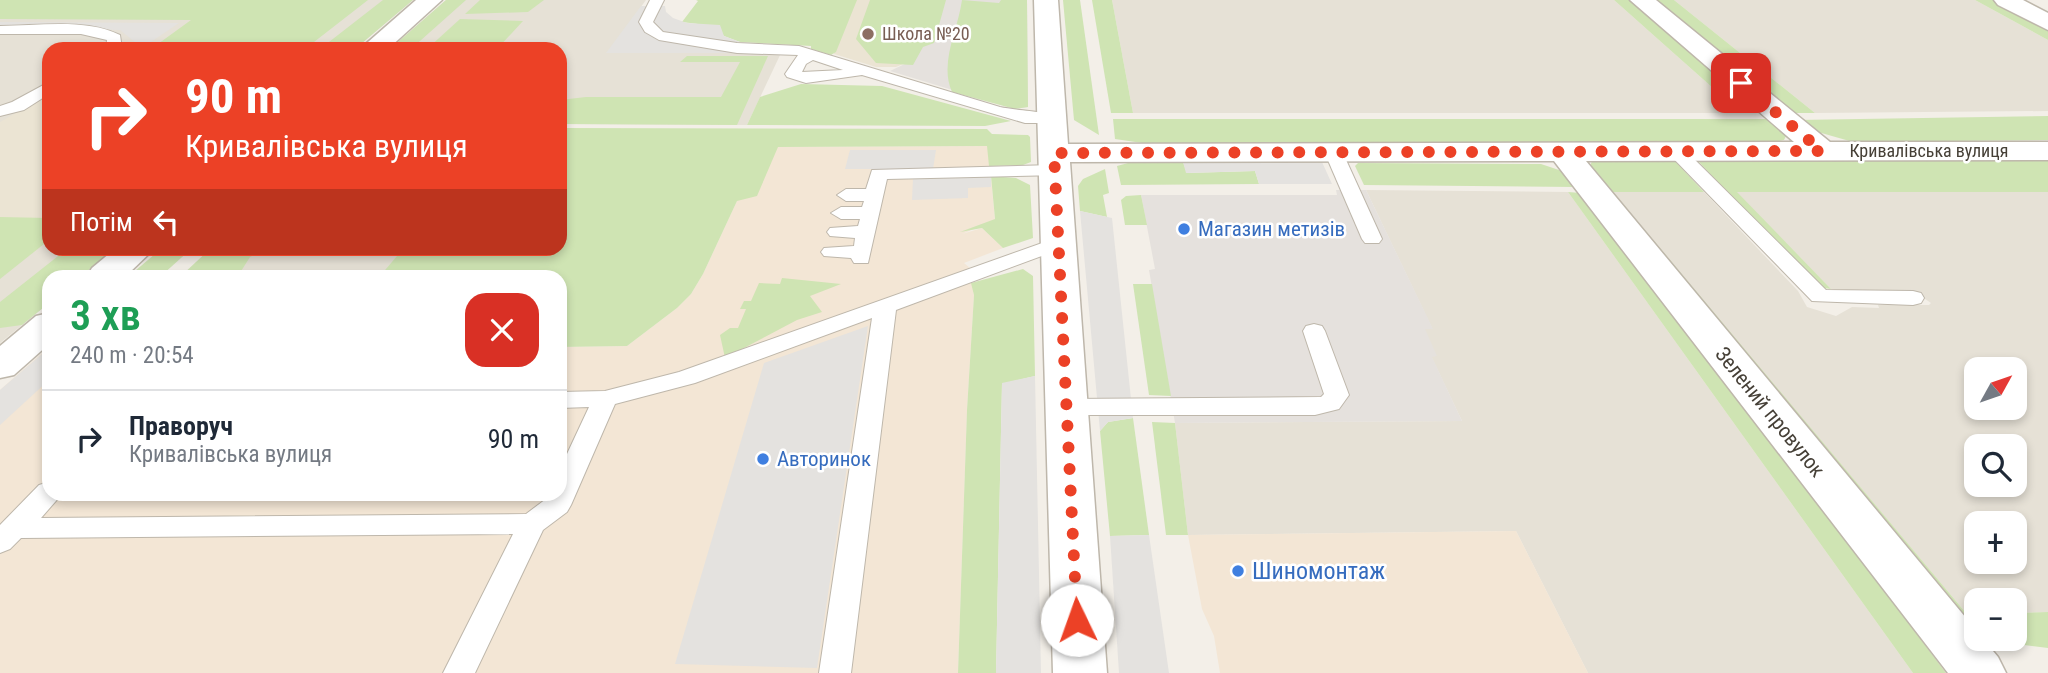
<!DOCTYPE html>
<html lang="uk">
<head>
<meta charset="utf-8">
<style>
  :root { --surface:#fff; --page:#f6f6f7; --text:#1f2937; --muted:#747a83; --line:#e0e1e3 }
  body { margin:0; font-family:"Roboto Condensed",sans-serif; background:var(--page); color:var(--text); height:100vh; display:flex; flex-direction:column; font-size:26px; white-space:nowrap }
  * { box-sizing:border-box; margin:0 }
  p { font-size:23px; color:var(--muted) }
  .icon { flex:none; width:38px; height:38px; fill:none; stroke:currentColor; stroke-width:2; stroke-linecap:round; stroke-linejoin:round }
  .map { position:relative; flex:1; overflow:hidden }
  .drawer { position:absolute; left:42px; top:270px; width:525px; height:231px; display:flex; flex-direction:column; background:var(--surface); border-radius:21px; box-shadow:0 4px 10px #0003 }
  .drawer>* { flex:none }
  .top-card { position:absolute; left:42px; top:42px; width:525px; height:214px; border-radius:21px; box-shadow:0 4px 10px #0003; background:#ec4126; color:#fff; overflow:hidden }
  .needle { width:46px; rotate:50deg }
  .fabs { position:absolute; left:1964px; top:357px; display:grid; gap:14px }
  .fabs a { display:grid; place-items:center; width:63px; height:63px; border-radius:14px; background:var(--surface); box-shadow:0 4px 10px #0003; font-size:35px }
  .pin { position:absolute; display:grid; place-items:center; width:60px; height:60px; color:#fff; margin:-30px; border-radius:14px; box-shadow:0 4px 10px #0006 }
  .me { position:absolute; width:77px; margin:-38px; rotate:357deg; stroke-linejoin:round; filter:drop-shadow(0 0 5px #0008) }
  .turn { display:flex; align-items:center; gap:24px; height:147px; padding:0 28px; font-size:32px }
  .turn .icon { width:91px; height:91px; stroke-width:2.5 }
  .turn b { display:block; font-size:49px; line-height:60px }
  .then { display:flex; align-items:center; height:66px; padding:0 28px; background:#0003; gap:14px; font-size:26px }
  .round { display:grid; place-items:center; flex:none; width:74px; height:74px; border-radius:21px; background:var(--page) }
  .headline { display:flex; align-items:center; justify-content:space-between; height:119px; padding:0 28px }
  h1 { font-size:42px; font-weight:600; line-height:52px; color:#1e9e55 }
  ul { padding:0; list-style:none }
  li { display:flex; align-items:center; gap:21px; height:98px; padding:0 28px; border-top:2px solid var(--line) }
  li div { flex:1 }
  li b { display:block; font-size:26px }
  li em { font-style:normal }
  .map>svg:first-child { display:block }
  .residential { fill:#e6e1d6; fill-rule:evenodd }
  .commercial { fill:#f3e6d5 }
  .industrial { fill:#e5e1dd }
  .education { fill:#ebe4d3 }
  .green { fill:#cfe4b3 }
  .parking { fill:#e4e2df }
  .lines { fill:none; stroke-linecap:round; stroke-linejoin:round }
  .service-casing { stroke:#beb7ab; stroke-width:2 }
  .minor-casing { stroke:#beb7ab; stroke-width:3 }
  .service { fill:#fff; fill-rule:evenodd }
  .minor { fill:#fff; fill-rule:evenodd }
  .route { stroke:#ec4126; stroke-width:12; stroke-dasharray:0 21.6 }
  .education-dot { fill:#8d6e63; stroke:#fff; stroke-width:2.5 }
  .shop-dot { fill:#3f7fe0; stroke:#fff; stroke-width:2.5 }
  .labels { text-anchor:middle; stroke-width:5; stroke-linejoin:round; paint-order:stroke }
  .far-education-label { font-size:18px; fill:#785e54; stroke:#fff; text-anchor:start }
  .far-street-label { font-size:18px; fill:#464037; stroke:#fff }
  .shop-label { font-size:21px; fill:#366cbe; stroke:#fff; text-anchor:start }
  .street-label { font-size:21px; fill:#464037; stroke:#fff }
  .near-shop-label { font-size:24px; fill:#366cbe; stroke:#fff; text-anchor:start }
</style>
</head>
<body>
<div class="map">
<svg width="2048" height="673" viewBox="0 0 2048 673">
  <rect width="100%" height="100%" fill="#f3efe8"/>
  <g class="residential">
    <polygon points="0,0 413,0 355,49 49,49 49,248 115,249 81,276 49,276 49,303 0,343"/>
    <polygon points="446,0 646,0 607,53 781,53 747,125 560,124 560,49 390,49"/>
    <polygon points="1112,0 1614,0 1741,113 1133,113"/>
    <polygon points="1674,0 1975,0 2048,40 2048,111 1815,113"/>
    <polygon points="1366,190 1568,192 1913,673 1588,673 1516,531 1188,535 1175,423 1462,421 1431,356 1436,356 1424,329 1432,328"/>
    <path d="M1612,192H1704L1798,291L1807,307L1836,316L1852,307L1879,308L1878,305H1929L1931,303L1915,292H1841L1831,289L1736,192H2048V612L2014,613V600H1976V613H1966ZM1976,369H2014V408H1976ZM1976,446H2014V485H1976ZM1976,523H2014V562H1976Z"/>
    <polygon points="232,249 525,249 506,276 204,276"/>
  </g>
  <g class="commercial">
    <polygon points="988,146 995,220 962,234 982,228 1003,248 964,263 970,268 974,295 967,410 958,673 0,673 0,390 49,347 49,494 560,494 560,347 627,346 677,308 691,294 703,274 762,147"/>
    <polygon points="1516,531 1588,673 1220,673 1214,636 1202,609 1188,535"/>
  </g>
  <g class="industrial">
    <polygon points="923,0 1027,0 1028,107 1015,109 890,71 913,60"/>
    <polygon points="1336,190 1366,190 1433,329 1425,329 1437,356 1432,357 1462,421 1175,423 1149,270 1155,269 1141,195 1337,195"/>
  </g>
  <g class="education">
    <polygon points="818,0 923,0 913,60 896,67 876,67 834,54"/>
    <polygon points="49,94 49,240 0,278 0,122"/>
  </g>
  <g class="green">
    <polygon points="0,0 368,0 305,49 151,49 191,20 0,19"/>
    <polygon points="383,0 413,0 355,49 320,49"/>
    <polygon points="446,0 466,0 411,49 390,49"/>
    <polygon points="480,0 544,0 528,12 465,14"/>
    <polygon points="696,0 857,0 836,52 831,55 811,49 811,46 740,42 724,36 714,26 682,22 698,1"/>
    <polygon points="870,0 946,0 934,43 923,47 913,65 876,63 856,39"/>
    <path d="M962,0L999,3L1001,0H1027L1028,107L1015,109L952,92C939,63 958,30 962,0Z"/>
    <polygon points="1063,0 1080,0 1099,135 1074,120"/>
    <polygon points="1092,0 1112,0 1133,113 1111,113"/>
    <polygon points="1614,0 1631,0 1764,113 1741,113"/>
    <polygon points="1653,0 1674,0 1815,113 1789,113"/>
    <polygon points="1975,0 1994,0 2048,30 2048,40"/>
    <polygon points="460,19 523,21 497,49 427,49"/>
    <polygon points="687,56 768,56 737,125 560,124 560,100 586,97 721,97 740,62 680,62"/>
    <polygon points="801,84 882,86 1011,121 985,126 747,125 760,97"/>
    <polygon points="2048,116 2048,140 1853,142 1811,130 1796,120"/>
    <polygon points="1113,119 1771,119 1787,134 1784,140 1775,142 1149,144 1115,139"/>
    <polygon points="560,128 987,129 992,134 1028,135 1030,137 1031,162 1023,165 989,166 987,146 778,147 757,196 737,201 703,274 691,294 677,308 627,346 560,347 560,276 380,276 403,249 560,248"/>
    <polygon points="1603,158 1674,160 1704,192 1613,192 1966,613 1976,613 1976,629 1969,626 1609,196 1612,191 1590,166 1592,161"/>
    <polygon points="1697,160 2048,160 2048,192 1737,192 1831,289 1817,287"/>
    <polygon points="1183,162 1187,173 1255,171 1259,184 1121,185 1117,166 1128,163"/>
    <polygon points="1358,163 1541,164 1565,172 1576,187 1364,185 1355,166"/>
    <polygon points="1105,169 1109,193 1103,195 1107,217 1080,211 1078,186 1083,179"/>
    <polygon points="991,176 1016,178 1030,185 1033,238 1003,248 982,228 960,232 995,219"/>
    <polygon points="1568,192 1581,193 1655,283 1946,673 1913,673"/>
    <polygon points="1141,195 1147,225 1125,225 1121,200 1126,196"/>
    <polygon points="0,217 49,218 49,240 0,279"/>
    <polygon points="211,248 268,248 268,249 250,257 238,276 181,276"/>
    <polygon points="67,249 115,249 81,276 49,276 49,303 22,325 0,328 0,302"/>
    <polygon points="161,249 191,249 161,276 129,276"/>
    <polygon points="1023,269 1033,276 1035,376 1002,384 996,673 958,673 967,410 974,295 971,283"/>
    <polygon points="782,278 841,284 810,296 822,312 797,320 725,358 720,335 730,328 738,328 746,309 740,309 744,301 751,301 759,283 780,284"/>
    <polygon points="1133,284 1152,284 1171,396 1149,395"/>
    <polygon points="1133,418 1149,535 1110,536 1100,431 1108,422"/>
    <polygon points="1152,422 1175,423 1188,535 1166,535"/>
    <polygon points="2048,612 2048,648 2008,643 1998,639 2014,639 2014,613"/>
  </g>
  <g class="parking">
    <polygon points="641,6 665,6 666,12 673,18 687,23 720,25 724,36 740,42 734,53 606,53"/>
    <polygon points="0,22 179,23 142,48 120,30 0,27"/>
    <polygon points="850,150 936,150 933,169 845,169"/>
    <polygon points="1183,162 1322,162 1332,184 1259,184 1255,171 1186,173"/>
    <polygon points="991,176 991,187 968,188 968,198 912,200 913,178"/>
    <polygon points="1080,211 1112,218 1133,418 1108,422 1100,431"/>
    <polygon points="868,326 817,668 675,664 764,363"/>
    <polygon points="42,354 49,354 49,380 0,425 0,390"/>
    <polygon points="1035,376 1041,673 996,673 1002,383"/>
    <polygon points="1149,535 1169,673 1119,673 1110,536"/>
  </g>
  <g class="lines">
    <g class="service-casing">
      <g id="service">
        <path d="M650,0H664L653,22L663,32L737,43L799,46L1000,107C1012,110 1055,112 1060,118L1052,123H1025L862,75L806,83L787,77L785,74L798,55L737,53L659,40L645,32L639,22ZM813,60L843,70L802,72L806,64Z"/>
        <path d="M0,26C38,26 86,18 120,35L122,49H106L107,40L81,34H0Z"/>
        <polygon points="49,82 49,94 24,110 0,116 0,106 12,102"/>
        <polygon points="1333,146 1342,151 1382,239 1379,243 1365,243 1362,239 1324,151"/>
        <polygon points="1676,146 1682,147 1826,290 1913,291 1921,293 1924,298 1921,303 1913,305 1812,301 1670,155 1667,151"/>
        <polygon points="1054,165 1063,171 1060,175 887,179 868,263 854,263 851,258 824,256 821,252 824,248 854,246 855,238 830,236 827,232 830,228 858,226 860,219 841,219 831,213 841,207 862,207 864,201 846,201 837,195 846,189 866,189 872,170"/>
        <polygon points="1059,237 1066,239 1069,243 1066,247 896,310 851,673 819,673 872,318 695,383 615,404 571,505 567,512 543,530 475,673 443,673 513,534 21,538 10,549 0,553 0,525 39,485 49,482 49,494 62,494 41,518 526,514 546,499 549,494 560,494 560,469 589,407 560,408 560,392 605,391 679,372"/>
        <polygon points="1314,324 1322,326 1325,331 1349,395 1339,409 1315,415 1067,415 1058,413 1055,407 1058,401 1067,399 1321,397 1324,394 1303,331 1306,326"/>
      </g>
    </g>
    <g class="minor-casing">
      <g id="minor">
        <polygon points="416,0 442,0 388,49 360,49"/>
        <polygon points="1034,0 1058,0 1068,144 1794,142 1630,0 1656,0 1830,142 2048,142 2048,160 1586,161 1976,630 1976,639 1983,639 1998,657 2006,673 1948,673 1554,161 1070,162 1107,673 1053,673"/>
        <polygon points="1994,0 2023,0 2048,13 2048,30 1998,5"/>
        <polygon points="116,248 155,248 126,276 87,276 92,268"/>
        <polygon points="49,313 49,344 14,375 0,378 0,346 36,316"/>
      </g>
    </g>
    <use href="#service" class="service"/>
    <use href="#minor" class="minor"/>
  </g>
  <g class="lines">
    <polyline class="route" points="1077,620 1054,153 1822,151 1741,83"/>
  </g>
  <circle class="education-dot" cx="868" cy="34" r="7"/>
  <g class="shop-dot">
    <circle cx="1184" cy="229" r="7"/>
    <circle cx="763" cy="459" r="7"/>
    <circle cx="1238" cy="571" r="7"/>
  </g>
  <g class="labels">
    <g class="far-education-label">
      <text x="882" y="40">Школа №20</text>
    </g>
    <g class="far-street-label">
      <text x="1929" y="157">Кривалівська вулиця</text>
    </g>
    <g class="shop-label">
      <text x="1198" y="236">Магазин метизів</text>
      <text x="777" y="466">Авторинок</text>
    </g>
    <g class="street-label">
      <text transform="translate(1770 412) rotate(51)" y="7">Зелений провулок</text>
    </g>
    <g class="near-shop-label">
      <text x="1252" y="579">Шиномонтаж</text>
    </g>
  </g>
</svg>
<div class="fabs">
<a><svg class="needle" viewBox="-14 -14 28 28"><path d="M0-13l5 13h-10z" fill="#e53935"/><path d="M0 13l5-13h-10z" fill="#747a83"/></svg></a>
<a><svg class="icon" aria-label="search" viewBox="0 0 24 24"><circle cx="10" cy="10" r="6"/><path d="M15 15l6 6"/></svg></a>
<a>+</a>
<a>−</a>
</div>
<div class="pin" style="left:1741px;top:83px;background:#d93025"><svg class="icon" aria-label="arrive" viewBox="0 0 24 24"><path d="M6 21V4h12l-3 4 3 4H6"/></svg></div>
<svg class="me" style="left:1077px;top:620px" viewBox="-20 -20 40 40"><circle r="19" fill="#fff"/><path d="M0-13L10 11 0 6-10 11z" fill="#ec4126"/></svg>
<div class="top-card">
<div class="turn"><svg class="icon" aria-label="right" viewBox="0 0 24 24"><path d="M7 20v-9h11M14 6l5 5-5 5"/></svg><div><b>90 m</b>Кривалівська вулиця</div></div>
<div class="then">Потім<svg class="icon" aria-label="left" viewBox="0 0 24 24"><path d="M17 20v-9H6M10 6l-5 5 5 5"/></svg></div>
</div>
<section class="drawer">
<div class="headline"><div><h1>3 хв</h1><p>240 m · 20:54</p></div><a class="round" style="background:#d93025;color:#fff"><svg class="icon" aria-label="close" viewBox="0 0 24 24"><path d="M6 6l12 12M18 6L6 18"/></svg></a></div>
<ul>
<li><svg class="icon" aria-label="right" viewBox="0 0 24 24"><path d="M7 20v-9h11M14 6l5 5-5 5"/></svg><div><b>Праворуч</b><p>Кривалівська вулиця</p></div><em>90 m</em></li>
</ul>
</section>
</div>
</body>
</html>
